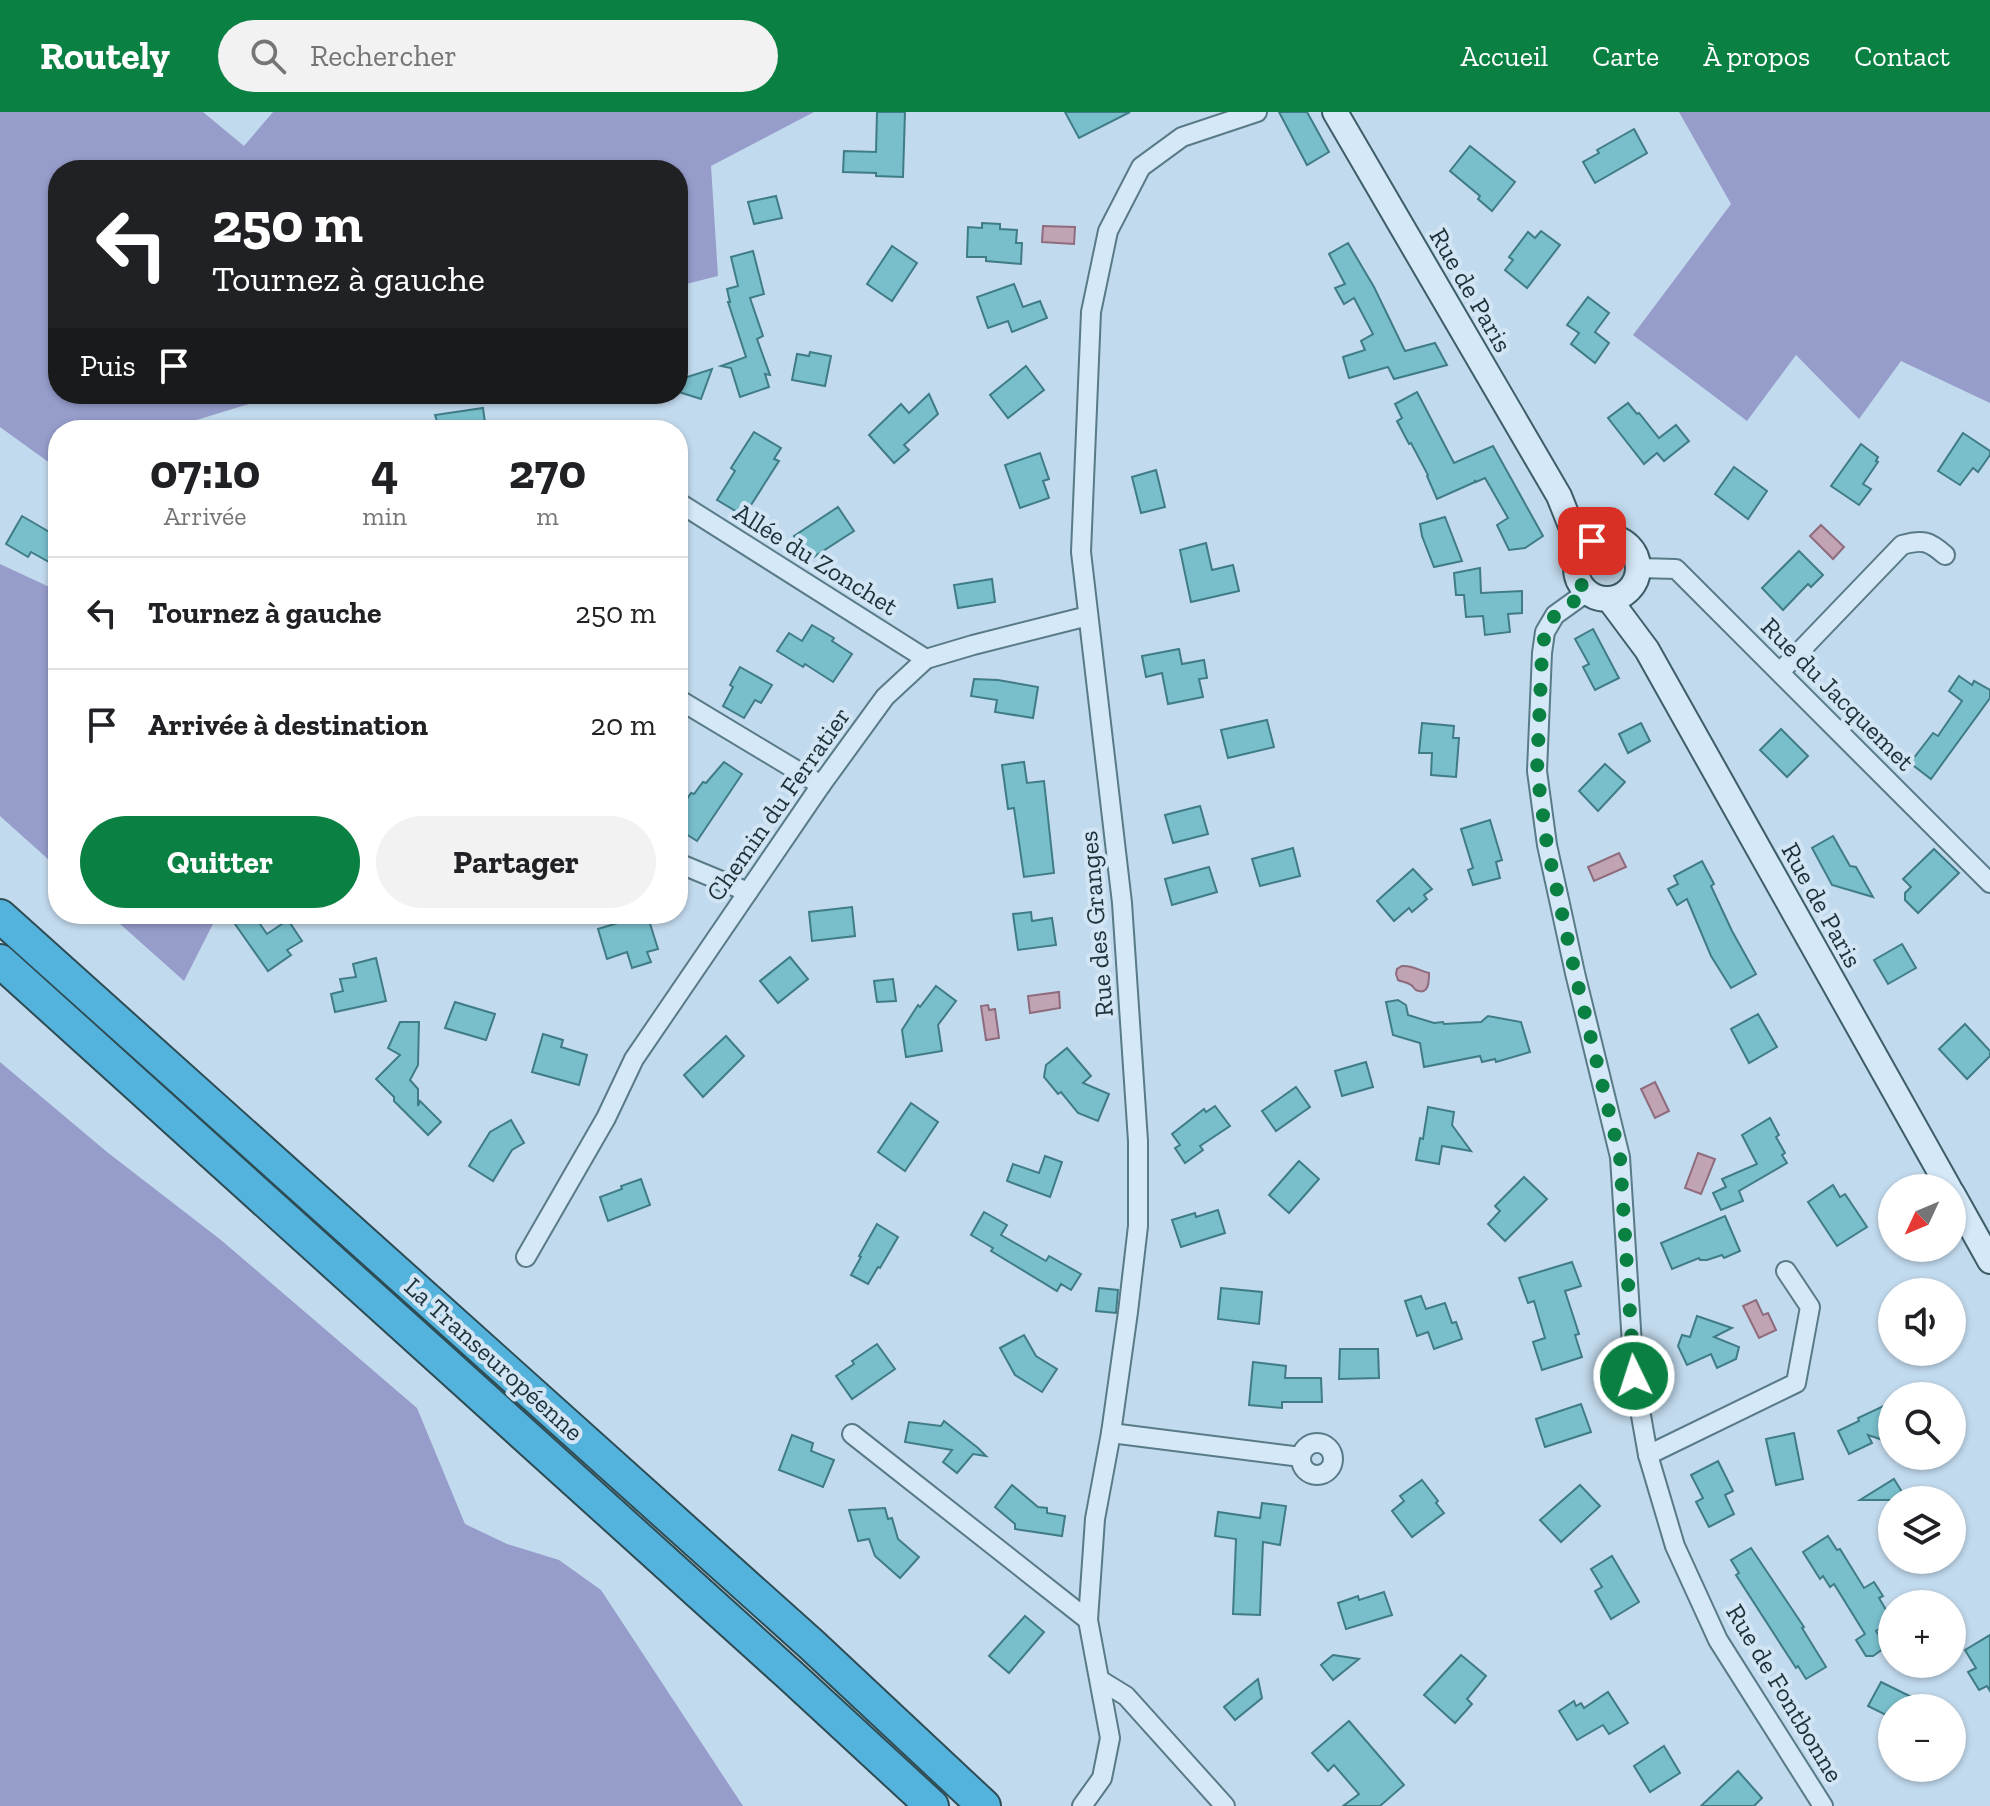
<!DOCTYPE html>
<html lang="fr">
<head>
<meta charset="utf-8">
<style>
  :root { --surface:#fff; --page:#f2f2f2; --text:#202124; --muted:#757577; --line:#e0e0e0; --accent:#0b8043 }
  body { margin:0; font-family:"Zilla Slab",serif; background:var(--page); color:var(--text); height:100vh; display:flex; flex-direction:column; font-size:30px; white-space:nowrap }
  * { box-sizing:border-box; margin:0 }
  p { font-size:26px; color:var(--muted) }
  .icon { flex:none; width:44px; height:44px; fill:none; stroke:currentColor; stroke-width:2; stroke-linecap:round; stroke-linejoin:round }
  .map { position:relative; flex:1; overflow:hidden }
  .sheet { position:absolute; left:48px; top:308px; width:640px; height:504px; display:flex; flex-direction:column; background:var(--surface); border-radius:32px; box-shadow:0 2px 6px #0004 }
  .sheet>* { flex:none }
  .hud { position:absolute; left:48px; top:48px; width:640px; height:244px; border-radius:32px; box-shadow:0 2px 6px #0004; background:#202124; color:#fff; overflow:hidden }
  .needle { width:52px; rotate:226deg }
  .controls { position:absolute; left:1878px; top:1062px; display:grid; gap:16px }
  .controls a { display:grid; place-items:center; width:88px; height:88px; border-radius:50%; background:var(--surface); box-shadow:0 2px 6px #0004; font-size:40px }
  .pin { position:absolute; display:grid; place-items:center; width:68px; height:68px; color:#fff; margin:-34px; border-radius:16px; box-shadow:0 4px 12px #0006 }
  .me { position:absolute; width:88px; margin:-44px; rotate:356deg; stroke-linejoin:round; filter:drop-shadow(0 0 6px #0008) }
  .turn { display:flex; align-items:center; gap:28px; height:168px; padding:0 32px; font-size:36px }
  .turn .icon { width:104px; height:104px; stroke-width:2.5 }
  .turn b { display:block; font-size:56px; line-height:68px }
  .then { display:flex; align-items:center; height:76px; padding:0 32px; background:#0003; gap:16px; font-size:30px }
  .eta { display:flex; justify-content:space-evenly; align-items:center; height:136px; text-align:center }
  .eta b { font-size:48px; font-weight:700; line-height:56px }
  .button { display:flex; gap:16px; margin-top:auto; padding:16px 32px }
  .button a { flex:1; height:92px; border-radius:48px; background:var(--accent); color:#fff; font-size:32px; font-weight:700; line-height:92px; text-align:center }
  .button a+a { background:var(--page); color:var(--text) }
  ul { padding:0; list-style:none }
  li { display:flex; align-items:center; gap:24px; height:112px; padding:0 32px; border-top:2px solid var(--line) }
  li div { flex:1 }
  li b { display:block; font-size:30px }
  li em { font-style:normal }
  header { display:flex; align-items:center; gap:48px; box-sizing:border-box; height:112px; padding:0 40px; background:var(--accent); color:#fff }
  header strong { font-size:38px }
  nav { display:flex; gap:44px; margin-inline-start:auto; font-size:28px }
  .search { width:560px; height:72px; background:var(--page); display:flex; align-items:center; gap:20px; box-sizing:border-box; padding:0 28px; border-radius:44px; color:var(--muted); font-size:30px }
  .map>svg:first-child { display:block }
  .green { fill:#969dcb }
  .water { fill:#c0a4b3; stroke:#8e6b7d; stroke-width:2 }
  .building { fill:#78becb; stroke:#3f7c86; stroke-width:2 }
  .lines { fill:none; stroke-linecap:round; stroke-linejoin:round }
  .minor-casing { stroke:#597a87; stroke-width:22 }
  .secondary-casing { stroke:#3d5e68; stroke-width:28 }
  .motorway-casing { stroke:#2e4c54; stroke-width:36 }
  .minor { stroke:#d5e8f8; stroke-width:18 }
  .secondary { stroke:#d5e8f8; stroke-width:24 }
  .motorway { stroke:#53b3dc; stroke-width:32 }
  .route { stroke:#0b8043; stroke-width:14; stroke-dasharray:0 25.2 }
  .labels { text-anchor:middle; stroke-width:8; stroke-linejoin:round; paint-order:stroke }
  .street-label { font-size:26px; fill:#1d3137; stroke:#d1e5f5 }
</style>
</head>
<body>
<header>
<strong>Routely</strong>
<div class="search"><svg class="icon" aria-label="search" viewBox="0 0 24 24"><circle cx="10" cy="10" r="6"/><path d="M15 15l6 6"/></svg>Rechercher</div>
<nav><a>Accueil</a><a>Carte</a><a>À propos</a><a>Contact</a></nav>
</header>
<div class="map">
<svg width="1990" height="1694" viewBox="0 0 1990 1694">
  <rect width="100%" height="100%" fill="#c2daed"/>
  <g class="green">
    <polygon points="0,0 203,0 244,34 273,0 814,0 711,54 718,164 678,174 678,58 58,58 58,282 281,282 164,318 58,318 58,357 0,315"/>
    <polygon points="1679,0 1990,0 1990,291 1901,249 1859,307 1796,243 1747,309 1633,223 1731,92"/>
    <polygon points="0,452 58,479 58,756 0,704"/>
    <polygon points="109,802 218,802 184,869"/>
    <polygon points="0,950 107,1040 221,1128 417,1296 465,1412 507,1432 559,1448 601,1478 743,1694 0,1694"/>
  </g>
  <g class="water">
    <polygon points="1043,114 1075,115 1074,132 1042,130"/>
    <polygon points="1821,413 1844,435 1833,447 1810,424"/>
    <polygon points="1619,741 1626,755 1594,769 1588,755"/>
    <path d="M1402,854C1413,853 1420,859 1429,861C1429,869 1429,884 1416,878C1414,877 1413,874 1411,873C1407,870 1402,870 1398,868L1396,862L1397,857Z"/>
    <polygon points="1059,880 1060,896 1030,901 1028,884"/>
    <polygon points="988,893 989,898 995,897 999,926 986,928 981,894"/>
    <polygon points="1655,970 1669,999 1655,1006 1641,977"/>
    <polygon points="1698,1041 1715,1047 1701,1082 1685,1076"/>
    <polygon points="1756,1188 1763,1203 1768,1201 1776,1218 1759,1226 1743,1194"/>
  </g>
  <g class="building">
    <polygon points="877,0 905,0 903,65 876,64 876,61 843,60 844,39 876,40"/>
    <polygon points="1065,0 1130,0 1079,26"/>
    <polygon points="1279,0 1307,0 1329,40 1307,53"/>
    <polygon points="1634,17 1647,41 1595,71 1583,50 1599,41 1597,38"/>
    <polygon points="1470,34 1515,70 1492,99 1478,87 1480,84 1450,59"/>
    <polygon points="776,84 782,106 754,112 748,90"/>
    <polygon points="982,111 1000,112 1000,117 1017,118 1016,131 1022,131 1021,152 986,149 986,145 967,145 968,115 982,116"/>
    <polygon points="1541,119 1560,133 1527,176 1505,158 1513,148 1509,145 1528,120 1535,126"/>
    <polygon points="1348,131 1374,175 1405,239 1435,231 1447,253 1394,267 1388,255 1349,266 1343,245 1365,238 1361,229 1373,222 1354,186 1344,192 1335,176 1345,172 1329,142"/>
    <polygon points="892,134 917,151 892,189 867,172"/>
    <polygon points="753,139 764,182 750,186 763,224 757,227 770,263 765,262 769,275 740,285 731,256 721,254 746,245 728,190 730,190 727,177 738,174 731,145"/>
    <polygon points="1014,172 1023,195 1040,189 1047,206 1012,220 1008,209 988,216 977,185"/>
    <polygon points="1588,185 1609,201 1595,220 1609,231 1595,251 1571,232 1579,221 1567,213"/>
    <polygon points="810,240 831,244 825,274 792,268 797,242 809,244"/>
    <polygon points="1026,254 1044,278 1008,306 990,283"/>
    <polygon points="712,257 701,287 679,280 684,266"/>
    <polygon points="1417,280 1454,351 1493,334 1543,424 1525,436 1509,438 1497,413 1508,406 1485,366 1476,370 1475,368 1475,370 1437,387 1427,364 1428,363 1411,331 1409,332 1397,309 1402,306 1395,292"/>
    <polygon points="929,282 938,302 904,333 909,338 894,351 869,323 901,292 909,301"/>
    <polygon points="1628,291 1637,302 1639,301 1659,326 1676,313 1689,329 1664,349 1657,341 1644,352 1608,306"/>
    <polygon points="483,296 486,318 440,318 435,303"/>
    <polygon points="754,320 781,336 774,347 779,349 744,404 717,388 735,359 731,356"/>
    <polygon points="1963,321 1990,339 1990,343 1978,360 1973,356 1960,373 1938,359"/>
    <polygon points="1861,332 1878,345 1876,349 1878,350 1863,372 1871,377 1859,393 1831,374"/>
    <polygon points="1040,341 1049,367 1043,369 1049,386 1020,396 1005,353"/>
    <polygon points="1734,355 1767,379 1748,407 1715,382"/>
    <polygon points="1156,358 1165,395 1141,401 1132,365"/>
    <polygon points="838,395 854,419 809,448 794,424"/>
    <polygon points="22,404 58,425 58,455 31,440 28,445 6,432"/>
    <polygon points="1445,405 1462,449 1434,455 1422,424 1420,412"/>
    <polygon points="1206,431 1212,458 1233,453 1239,479 1191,490 1180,438"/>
    <polygon points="1799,439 1823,463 1811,475 1808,472 1783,498 1762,476"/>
    <polygon points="1480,456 1481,481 1522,479 1522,501 1508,502 1510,520 1485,523 1483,504 1466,505 1464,483 1456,483 1454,461"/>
    <polygon points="992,467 995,490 958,496 954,473"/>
    <polygon points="812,513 834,526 832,529 852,542 833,570 805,552 803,555 777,539 789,521 802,529"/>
    <polygon points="1593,517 1619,566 1595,578 1583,555 1589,552 1575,527"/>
    <polygon points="1179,537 1182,552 1204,548 1207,566 1199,567 1203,585 1168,592 1162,561 1146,565 1142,544"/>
    <polygon points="740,555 772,573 761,591 755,588 744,606 723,594 733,575 730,573"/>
    <polygon points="1959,564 1972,573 1974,569 1990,578 1990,586 1931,667 1910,651 1933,621 1938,624 1962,589 1949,579"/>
    <polygon points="974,567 998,568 1038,575 1033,606 995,600 997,588 971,584"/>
    <polygon points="1267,608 1274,635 1228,646 1221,618"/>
    <polygon points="1422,611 1454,614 1453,626 1459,626 1456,665 1431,663 1432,641 1419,641"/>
    <polygon points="1641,611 1650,629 1628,641 1619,622"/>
    <polygon points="1781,617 1808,644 1787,665 1760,638"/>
    <polygon points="724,650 742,662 697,729 678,717 678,700 691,681 694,682 703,670 706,671"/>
    <polygon points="1024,650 1027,671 1044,669 1054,761 1024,765 1014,696 1008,697 1002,653"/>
    <polygon points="1605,652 1625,670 1598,699 1579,679"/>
    <polygon points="1200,694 1208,722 1173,731 1165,703"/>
    <polygon points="1490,708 1502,748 1496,750 1500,766 1473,773 1468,758 1473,756 1461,717"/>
    <polygon points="1833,724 1850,754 1856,755 1873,785 1832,773 1812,736"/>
    <polygon points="1293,736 1300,764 1260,774 1252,747"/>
    <polygon points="1934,737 1959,761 1918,801 1905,788 1905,781 1911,775 1903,767"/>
    <polygon points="1702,749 1714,772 1711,774 1732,819 1756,862 1731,876 1711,844 1687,787 1677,793 1668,777 1678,772 1674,764"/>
    <polygon points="1209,755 1217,780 1172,793 1165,767"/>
    <polygon points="1413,757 1432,777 1424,783 1427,787 1412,800 1409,796 1394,809 1377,789"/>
    <polygon points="852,795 855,824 812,829 809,800"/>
    <polygon points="1031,800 1032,809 1052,806 1056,833 1018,838 1013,802"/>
    <polygon points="249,802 253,802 267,822 288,808 302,829 287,838 291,843 268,859 235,812"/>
    <polygon points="647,802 658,837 647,840 651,850 632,856 627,840 607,847 598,817"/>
    <polygon points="1902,832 1916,856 1888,872 1874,848"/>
    <polygon points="790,845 808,867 778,891 760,869"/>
    <polygon points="376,846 386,889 335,900 331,882 343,879 340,867 356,865 353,852"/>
    <polygon points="893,867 896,889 877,890 874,869"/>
    <polygon points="936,874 956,889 938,913 942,939 906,945 902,918 918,893 920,895"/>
    <polygon points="1398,888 1406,893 1408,903 1434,911 1443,910 1444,912 1481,910 1488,904 1521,910 1530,940 1496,950 1495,947 1482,950 1480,944 1424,955 1420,931 1393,923 1386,890"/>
    <polygon points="455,890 495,902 486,928 445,916"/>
    <polygon points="1758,902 1777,935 1749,951 1731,917"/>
    <polygon points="400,910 419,910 418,953 410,968 418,977 418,994 420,989 441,1010 428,1023 394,989 394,985 376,967 400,943 388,936"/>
    <polygon points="1965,912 1990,939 1990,944 1967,967 1939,937"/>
    <polygon points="543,922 563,928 561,935 587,943 579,973 532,960"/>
    <polygon points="726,924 744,944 703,985 684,963"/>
    <polygon points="1067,936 1091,964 1083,971 1109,982 1098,1009 1078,1001 1061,980 1058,982 1044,965 1046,953"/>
    <polygon points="1366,950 1373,975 1342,984 1335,959"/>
    <polygon points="1296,975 1310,995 1276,1019 1262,999"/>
    <polygon points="911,991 938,1010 905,1059 878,1040"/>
    <polygon points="1215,994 1230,1014 1200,1034 1203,1038 1185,1051 1175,1036 1180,1033 1172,1022 1204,997 1206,1000"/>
    <polygon points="1428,995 1454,1000 1452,1013 1471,1039 1442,1034 1439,1052 1416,1048 1420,1026 1423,1027"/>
    <polygon points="1770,1006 1779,1023 1776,1025 1785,1041 1782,1043 1787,1051 1739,1079 1743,1089 1721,1098 1713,1081 1726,1075 1722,1067 1757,1052 1742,1023"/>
    <polygon points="511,1008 524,1031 512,1038 493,1069 469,1054 490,1020"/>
    <polygon points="1045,1044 1062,1050 1050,1085 1007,1069 1013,1052 1039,1061"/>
    <polygon points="1299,1049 1319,1067 1289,1101 1269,1083"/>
    <polygon points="1524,1065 1547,1087 1505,1129 1488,1112 1500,1099 1495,1094"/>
    <polygon points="641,1067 650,1093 608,1109 600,1085 622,1077 621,1074"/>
    <polygon points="1833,1073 1840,1085 1845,1082 1867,1115 1837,1134 1808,1090"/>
    <polygon points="1218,1098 1225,1121 1181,1135 1172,1108 1195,1101 1196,1105"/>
    <polygon points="984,1100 1007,1113 1001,1123 1046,1149 1049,1144 1081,1162 1071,1178 1061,1172 1057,1179 991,1139 993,1136 971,1123"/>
    <polygon points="1725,1104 1740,1139 1724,1146 1722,1143 1707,1148 1700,1148 1699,1146 1672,1157 1661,1131"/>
    <polygon points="877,1112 898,1125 880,1156 878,1155 868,1172 851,1163 861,1145 859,1144"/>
    <polygon points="1572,1150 1581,1174 1565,1179 1579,1222 1575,1223 1582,1245 1542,1258 1533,1230 1545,1226 1534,1189 1528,1191 1519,1166"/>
    <polygon points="1099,1176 1118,1178 1116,1201 1096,1199"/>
    <polygon points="1221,1176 1262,1180 1259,1212 1218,1207"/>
    <polygon points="1421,1184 1426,1197 1445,1191 1452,1211 1456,1210 1462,1227 1434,1237 1428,1220 1417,1224 1405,1189"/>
    <polygon points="1697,1204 1732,1216 1714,1225 1739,1235 1736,1247 1717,1256 1711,1242 1687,1253 1678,1234 1682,1223 1690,1225"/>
    <polygon points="1024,1223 1036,1244 1057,1257 1042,1280 1015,1263 1000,1236"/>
    <polygon points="877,1232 895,1257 852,1287 836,1264 854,1252 852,1249"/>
    <polygon points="1340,1237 1378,1237 1379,1266 1339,1267"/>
    <polygon points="1253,1250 1286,1254 1285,1266 1321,1266 1322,1290 1282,1290 1282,1296 1249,1293"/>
    <polygon points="1892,1290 1892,1331 1868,1323 1872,1331 1849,1342 1838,1319 1859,1309 1858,1306"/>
    <polygon points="1581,1292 1591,1320 1545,1335 1536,1307"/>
    <polygon points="944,1309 978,1336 986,1344 973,1342 957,1361 943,1350 952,1338 905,1330 909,1310 941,1314"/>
    <polygon points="1794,1321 1803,1367 1776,1373 1766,1327"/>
    <polygon points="792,1323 813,1331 811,1339 834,1348 823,1375 779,1358"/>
    <polygon points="1718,1349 1733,1379 1725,1383 1734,1402 1709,1415 1696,1390 1703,1386 1691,1363"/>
    <polygon points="1894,1367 1907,1388 1860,1388"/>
    <polygon points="1422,1368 1438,1389 1436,1391 1444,1401 1412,1425 1392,1399 1404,1389 1400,1384"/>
    <polygon points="1012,1373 1038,1395 1047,1396 1047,1401 1065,1404 1062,1424 1015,1417 1015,1412 995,1395"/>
    <polygon points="1580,1373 1600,1394 1561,1430 1540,1408"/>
    <polygon points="1262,1391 1286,1394 1280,1433 1263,1430 1260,1503 1233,1502 1236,1427 1215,1424 1218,1400 1260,1406"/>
    <polygon points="885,1396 888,1407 892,1406 898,1427 919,1445 900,1466 875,1444 869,1427 858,1429 849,1398"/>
    <polygon points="1828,1424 1837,1438 1840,1437 1864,1476 1874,1470 1883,1484 1879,1486 1892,1508 1876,1519 1883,1530 1883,1537 1873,1544 1866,1544 1856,1528 1865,1522 1834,1472 1830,1475 1823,1464 1820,1467 1803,1440"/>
    <polygon points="1751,1436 1804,1515 1802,1516 1826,1555 1806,1567 1798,1554 1796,1556 1736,1463 1739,1461 1731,1448"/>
    <polygon points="1612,1444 1639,1490 1611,1507 1595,1479 1602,1475 1591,1457"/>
    <polygon points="1384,1480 1392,1503 1346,1517 1338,1491 1358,1484 1359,1488"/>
    <polygon points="1025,1504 1044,1520 1009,1561 989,1544"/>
    <polygon points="1990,1523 1990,1579 1987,1574 1979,1578 1968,1560 1976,1556 1965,1538"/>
    <polygon points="1333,1543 1359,1547 1333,1568 1321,1553"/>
    <polygon points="1461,1543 1486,1564 1467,1587 1472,1592 1455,1611 1424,1583"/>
    <polygon points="1258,1567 1262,1586 1235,1608 1224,1595"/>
    <polygon points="1881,1570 1934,1596 1892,1596 1892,1606 1868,1594"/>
    <polygon points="1608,1580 1628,1611 1609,1622 1603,1613 1577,1628 1559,1599 1574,1589 1576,1594 1581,1591 1584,1596"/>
    <polygon points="1349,1609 1404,1673 1380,1694 1343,1694 1359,1682 1334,1653 1328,1659 1312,1641"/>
    <polygon points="1664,1634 1680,1661 1650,1680 1634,1654"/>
    <polygon points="1738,1659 1762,1686 1754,1694 1701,1694"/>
  </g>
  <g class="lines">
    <g class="minor-casing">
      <g id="minor">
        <polyline points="678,390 926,547"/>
        <polyline points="1639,456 1676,457 1990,771"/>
        <polyline points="1587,480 1555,503 1545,520 1542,541 1537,659 1547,733 1558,783 1575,861 1620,1045 1634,1264 1648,1343 1675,1434 1718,1528 1823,1694"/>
        <path d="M1780,560L1902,433C1923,427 1929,429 1945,443"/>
        <polyline points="678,587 821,673"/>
        <polyline points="678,751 748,780"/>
        <polyline points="526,1145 606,1006 634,947 821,673 885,585 926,547 973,533 1088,504"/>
        <polyline points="1111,1321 1301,1345"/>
        <polyline points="852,1322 1088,1508"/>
        <circle cx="1317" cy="1347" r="16"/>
        <polyline points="1648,1343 1796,1271 1810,1195 1786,1159"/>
        <polyline points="1100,1568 1126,1584 1225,1694"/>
        <polyline points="1082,1694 1102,1666 1110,1626 1088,1508 1095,1407 1111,1321 1128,1200 1138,1114 1138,1029 1122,791 1081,440 1091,200 1108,119 1141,55 1182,25 1257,0"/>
      </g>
    </g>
    <g class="secondary-casing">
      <g id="secondary">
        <polyline points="1335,0 1559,384 1581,439"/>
        <circle cx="1607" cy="456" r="31"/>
        <polyline points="1609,487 1647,538 1949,1076"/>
        <polyline points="1952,1081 1990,1149"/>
      </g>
    </g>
    <g class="motorway-casing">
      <g id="motorway">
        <polyline points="0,804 812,1533 984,1694"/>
        <polyline points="0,849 790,1563 932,1694"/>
      </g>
    </g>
    <use href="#minor" class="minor"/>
    <use href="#secondary" class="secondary"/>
    <use href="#motorway" class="motorway"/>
  </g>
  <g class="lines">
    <path class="route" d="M1592,429C1574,443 1570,461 1587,480L1555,503L1545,520L1542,541L1537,659L1547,733L1575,861L1620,1045L1634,1264"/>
  </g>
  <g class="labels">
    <g class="street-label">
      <text transform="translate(1471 178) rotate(60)" y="9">Rue de Paris</text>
      <text transform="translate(816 447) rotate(32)" y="9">Allée du Zonchet</text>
      <text transform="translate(1838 582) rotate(45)" y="9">Rue du Jacquemet</text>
      <text transform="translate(778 692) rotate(-55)" y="9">Chemin du Ferratier</text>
      <text transform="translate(1822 793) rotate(61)" y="9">Rue de Paris</text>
      <text transform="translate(1096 812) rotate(-95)" y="9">Rue des Granges</text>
      <text transform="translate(494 1247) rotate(42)" y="9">La Transeuropéenne</text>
      <text transform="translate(1785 1581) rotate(59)" y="9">Rue de Fontbonne</text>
    </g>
  </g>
</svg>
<div class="controls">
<a><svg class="needle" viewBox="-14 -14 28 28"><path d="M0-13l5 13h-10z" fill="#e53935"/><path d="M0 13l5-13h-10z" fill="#757577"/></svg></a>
<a><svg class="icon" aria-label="sound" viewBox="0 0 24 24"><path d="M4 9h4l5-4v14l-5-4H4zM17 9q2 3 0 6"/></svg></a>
<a><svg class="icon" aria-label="search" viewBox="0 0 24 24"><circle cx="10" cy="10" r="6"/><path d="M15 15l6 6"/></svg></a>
<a><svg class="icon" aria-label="layers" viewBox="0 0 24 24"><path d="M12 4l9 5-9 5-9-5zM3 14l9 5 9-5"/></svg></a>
<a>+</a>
<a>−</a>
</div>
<div class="pin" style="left:1592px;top:429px;background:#d93025"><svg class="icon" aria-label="arrive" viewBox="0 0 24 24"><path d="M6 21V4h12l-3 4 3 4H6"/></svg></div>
<svg class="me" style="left:1634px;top:1264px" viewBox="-20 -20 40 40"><circle r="17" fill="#0b8043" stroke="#fff" stroke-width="3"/><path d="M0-11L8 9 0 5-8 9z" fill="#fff"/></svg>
<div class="hud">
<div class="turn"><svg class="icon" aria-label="left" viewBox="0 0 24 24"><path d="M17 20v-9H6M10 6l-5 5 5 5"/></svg><div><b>250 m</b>Tournez à gauche</div></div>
<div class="then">Puis<svg class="icon" aria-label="arrive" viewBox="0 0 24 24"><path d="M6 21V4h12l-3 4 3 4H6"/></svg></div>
</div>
<section class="sheet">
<div class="eta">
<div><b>07:10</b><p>Arrivée</p></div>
<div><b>4</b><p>min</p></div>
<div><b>270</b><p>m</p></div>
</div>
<ul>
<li><svg class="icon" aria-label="left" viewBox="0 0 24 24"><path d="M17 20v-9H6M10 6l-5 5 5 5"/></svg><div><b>Tournez à gauche</b></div><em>250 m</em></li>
<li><svg class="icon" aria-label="arrive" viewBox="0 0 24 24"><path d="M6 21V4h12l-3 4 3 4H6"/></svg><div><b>Arrivée à destination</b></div><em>20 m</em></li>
</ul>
<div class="button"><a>Quitter</a><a>Partager</a></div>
</section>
</div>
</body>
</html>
